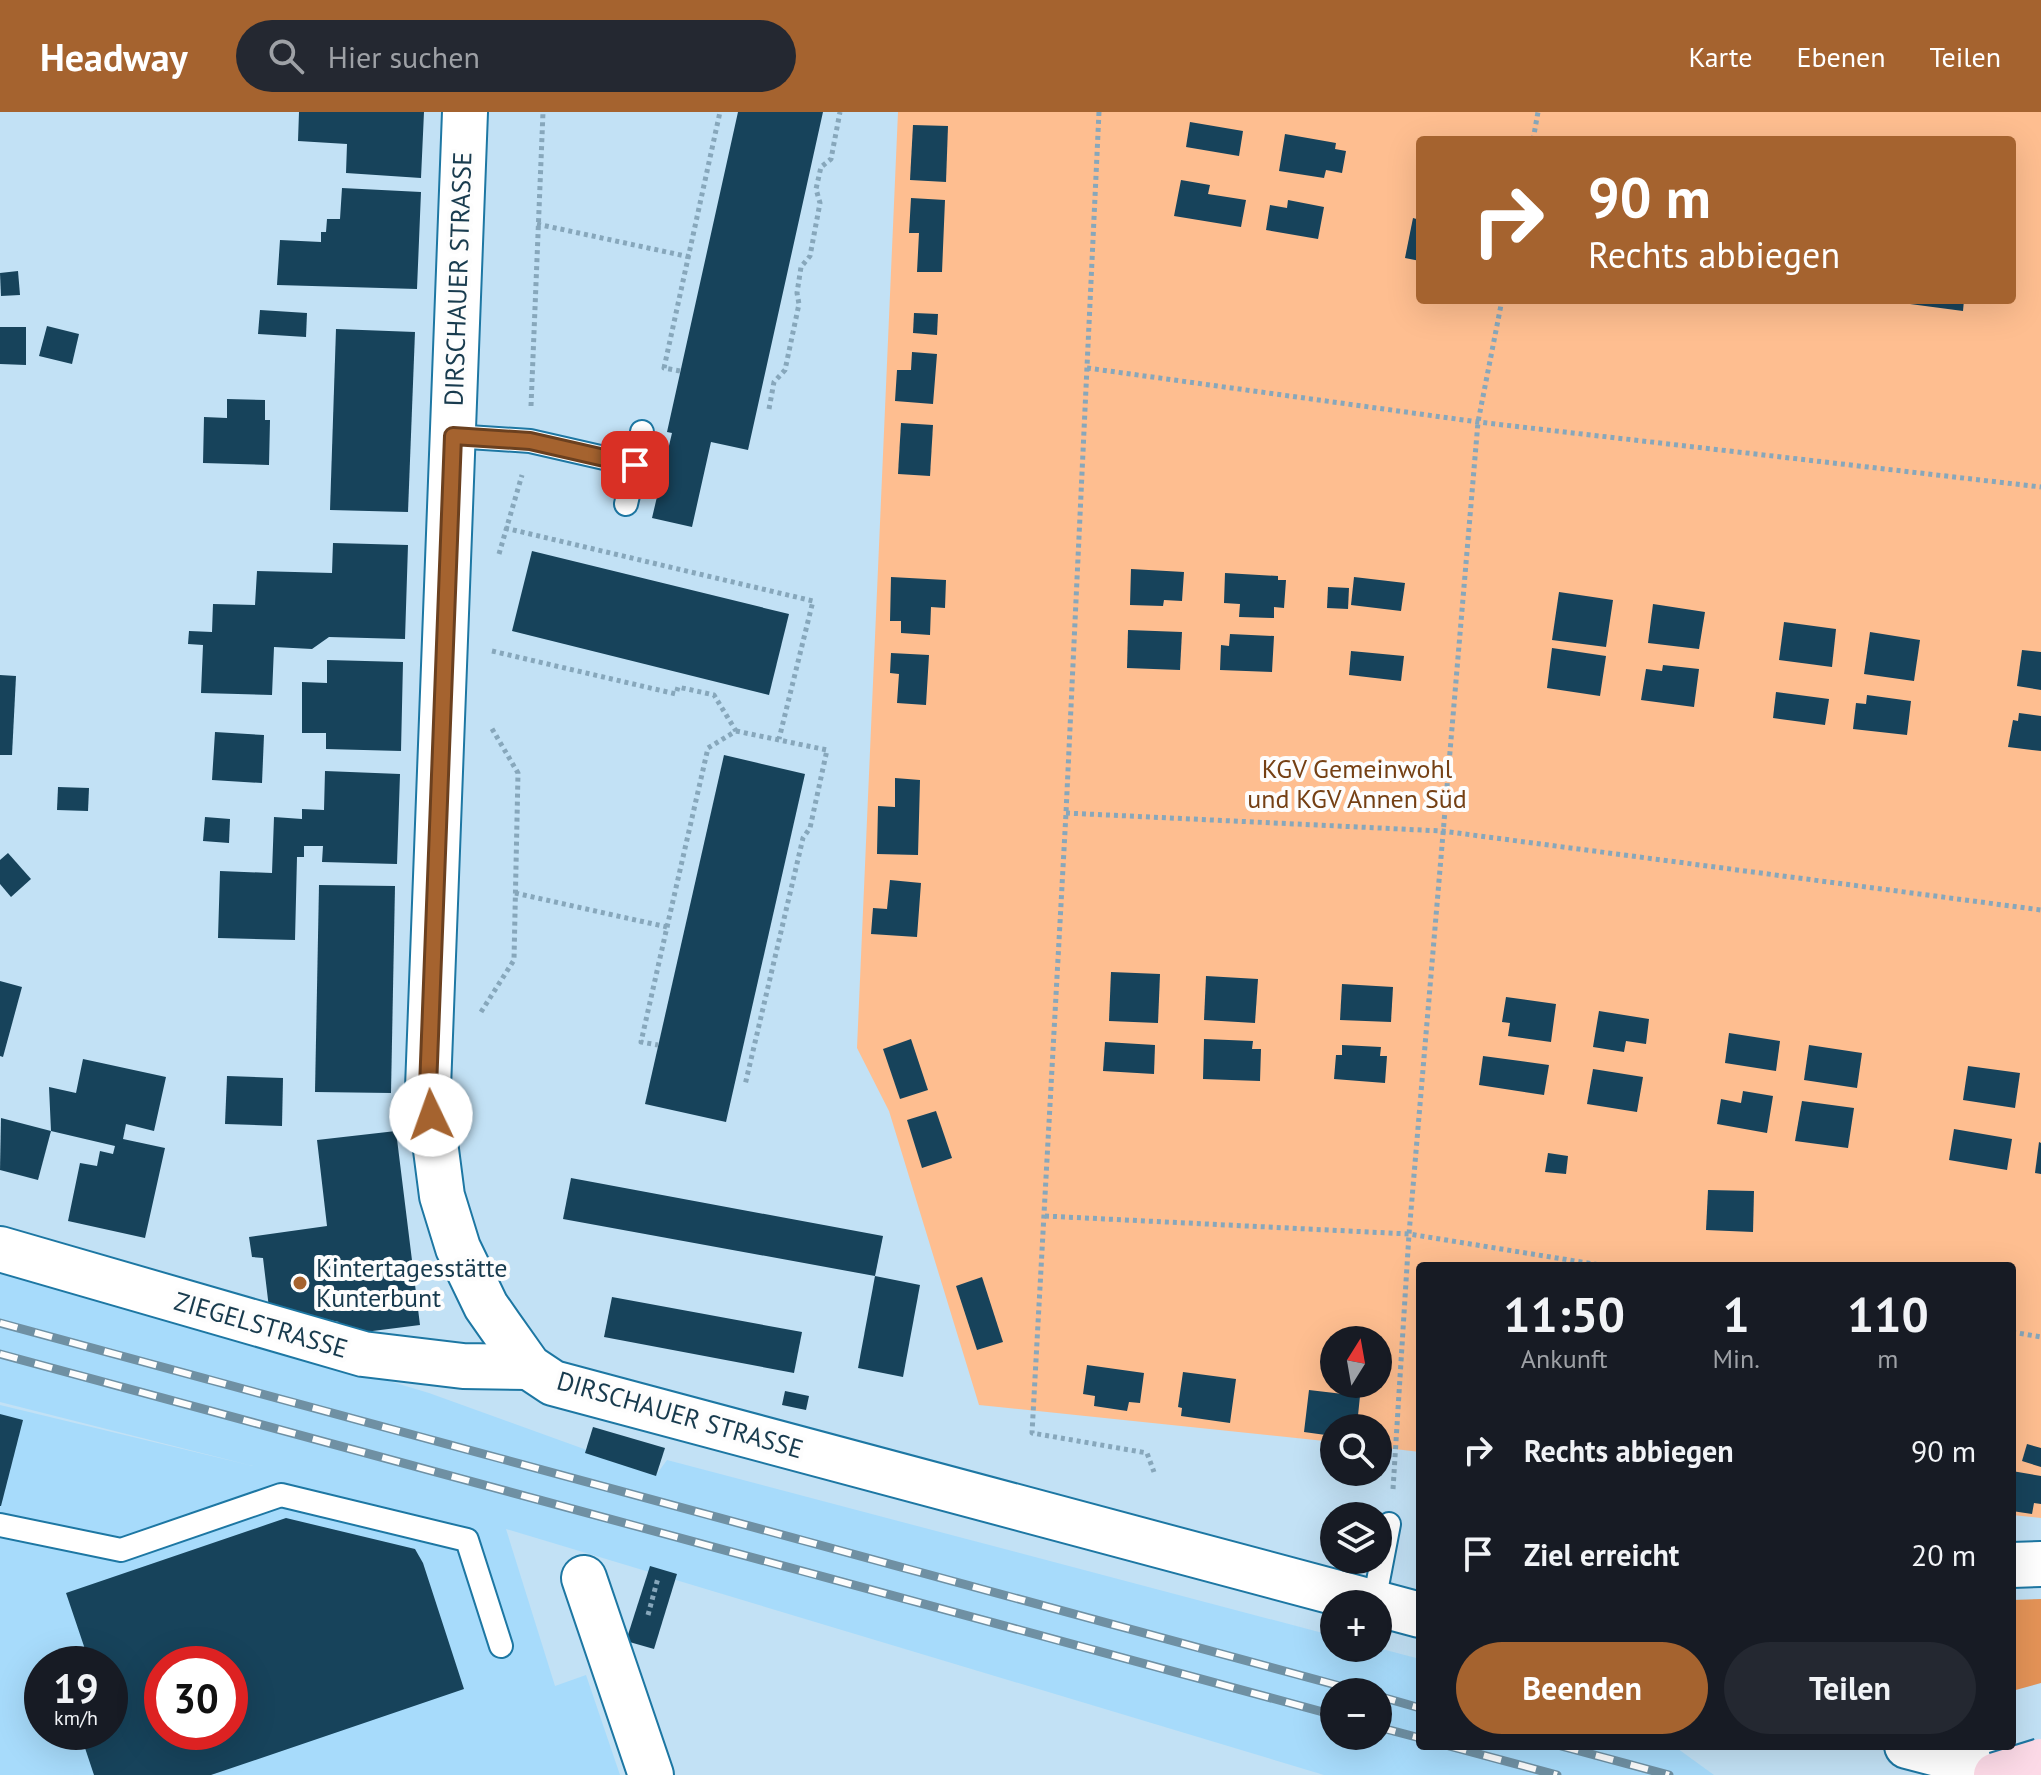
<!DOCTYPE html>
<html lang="de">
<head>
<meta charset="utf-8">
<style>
  :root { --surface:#171b24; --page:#242831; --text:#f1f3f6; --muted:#9ea1a6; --accent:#a5632f }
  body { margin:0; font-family:"PT Sans",sans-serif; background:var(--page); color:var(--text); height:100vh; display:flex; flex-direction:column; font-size:30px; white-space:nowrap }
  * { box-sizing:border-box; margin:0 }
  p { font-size:26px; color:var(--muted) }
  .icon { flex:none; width:44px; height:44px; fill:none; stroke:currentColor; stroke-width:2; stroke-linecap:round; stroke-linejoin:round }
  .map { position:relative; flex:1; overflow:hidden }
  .sheet { position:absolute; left:1416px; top:1150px; width:600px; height:488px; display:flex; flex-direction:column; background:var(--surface); border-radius:8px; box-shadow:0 8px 32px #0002 }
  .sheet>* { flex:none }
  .top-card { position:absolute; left:1416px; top:24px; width:600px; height:168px; border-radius:8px; box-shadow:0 8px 32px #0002; background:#a5632f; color:#fff; overflow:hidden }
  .needle { width:52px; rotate:11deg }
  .buttons { position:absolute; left:1320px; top:1214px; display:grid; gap:16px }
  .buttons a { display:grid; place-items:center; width:72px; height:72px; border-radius:50%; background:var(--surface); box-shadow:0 8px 32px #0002; font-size:40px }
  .speed { position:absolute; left:24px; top:1534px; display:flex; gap:16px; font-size:40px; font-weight:700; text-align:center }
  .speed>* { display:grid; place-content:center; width:104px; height:104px; border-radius:50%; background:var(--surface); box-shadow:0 8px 32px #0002; line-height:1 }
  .speed small { font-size:20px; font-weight:400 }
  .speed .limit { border:12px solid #d22; background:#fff; color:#111 }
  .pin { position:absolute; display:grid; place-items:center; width:68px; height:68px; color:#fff; margin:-34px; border-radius:16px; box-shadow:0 4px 12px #0006 }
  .me { position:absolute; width:88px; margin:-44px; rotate:357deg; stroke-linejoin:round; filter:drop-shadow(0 0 6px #0008) }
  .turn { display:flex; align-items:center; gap:28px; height:168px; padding:0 40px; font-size:36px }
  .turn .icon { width:104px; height:104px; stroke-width:2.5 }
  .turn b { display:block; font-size:56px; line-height:68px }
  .eta { display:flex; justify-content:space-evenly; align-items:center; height:136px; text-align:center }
  .eta b { font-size:48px; font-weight:700; line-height:56px }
  .button { display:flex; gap:16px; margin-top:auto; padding:16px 40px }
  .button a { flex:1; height:92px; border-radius:48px; background:var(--accent); color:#fff; font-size:32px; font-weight:700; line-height:92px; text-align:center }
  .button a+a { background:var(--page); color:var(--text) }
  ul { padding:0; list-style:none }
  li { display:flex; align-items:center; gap:24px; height:104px; padding:0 40px }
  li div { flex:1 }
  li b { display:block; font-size:30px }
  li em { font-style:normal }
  header { display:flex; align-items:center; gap:48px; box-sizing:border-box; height:112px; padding:0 40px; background:var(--accent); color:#fff }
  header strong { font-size:38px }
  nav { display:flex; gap:44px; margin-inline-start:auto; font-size:28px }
  .search { width:560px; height:72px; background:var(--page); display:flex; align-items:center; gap:20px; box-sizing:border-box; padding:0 28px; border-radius:44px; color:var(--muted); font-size:30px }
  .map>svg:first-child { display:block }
  .built { fill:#a7dbfb; fill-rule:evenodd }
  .green { fill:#febe90; fill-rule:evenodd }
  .forest { fill:#e49357 }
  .building { fill:#17435b; fill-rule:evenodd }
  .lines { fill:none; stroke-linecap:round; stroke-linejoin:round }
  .lane-casing { stroke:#1d77a3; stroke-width:26 }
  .street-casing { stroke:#1d77a3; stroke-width:48 }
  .path { stroke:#87a7bb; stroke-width:5; stroke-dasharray:4 4; stroke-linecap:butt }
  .lane { stroke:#fff; stroke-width:22 }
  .street { stroke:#fff; stroke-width:44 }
  .rail-casing { stroke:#6f90a3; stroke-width:9 }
  .rail { stroke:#fdfdfd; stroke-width:6; stroke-dasharray:18; stroke-linecap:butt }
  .secondary-bridge-casing { stroke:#1d77a3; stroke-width:48; stroke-linecap:butt }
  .secondary-bridge { stroke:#fcdae7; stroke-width:44 }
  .route-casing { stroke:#6b401f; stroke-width:20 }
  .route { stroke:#a5632f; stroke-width:14 }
  .poi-dot { fill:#a5632f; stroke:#fdfdfd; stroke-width:3 }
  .labels { text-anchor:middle; stroke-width:8; stroke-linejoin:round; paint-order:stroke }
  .street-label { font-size:26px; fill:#183b4e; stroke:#fdfdfd }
  .park-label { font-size:26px; fill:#754014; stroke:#fdfdfd }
  .poi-label { font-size:26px; fill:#183b4e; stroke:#fdfdfd; text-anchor:start }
</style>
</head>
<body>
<header>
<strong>Headway</strong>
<div class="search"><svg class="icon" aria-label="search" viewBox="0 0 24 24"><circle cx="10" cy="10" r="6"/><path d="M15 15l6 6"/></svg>Hier suchen</div>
<nav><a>Karte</a><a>Ebenen</a><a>Teilen</a></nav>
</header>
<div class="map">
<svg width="2041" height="1663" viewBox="0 0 2041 1663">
  <rect width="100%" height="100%" fill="#c2e1f5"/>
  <path class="built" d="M0,1153L429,1281L656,1363L667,1348L1334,1524V1536H1378L1420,1547V1634H1674L1714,1663H1324L506,1417L555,1574L586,1563L620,1663H0V1293L253,1354L0,1290ZM42,1552H110V1620H42ZM162,1552H230V1620H162ZM1334,1580H1378V1624H1334Z"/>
  <path class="green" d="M898,0H2041V1406L2012,1403V1154H1420V1340L1378,1335V1316H1334V1330L979,1293L889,999L857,936ZM1420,28H2012V188H1420ZM1334,1228H1378V1272H1334Z"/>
  <polygon class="forest" points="2041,1487 2041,1571 2012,1579 2012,1488"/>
  <g class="building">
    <polygon points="299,0 424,0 421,66 346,61 347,32 298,29"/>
    <polygon points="738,0 823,0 748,338 711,330 692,415 652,406 672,321 667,320"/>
    <polygon points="1190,10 1243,19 1239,44 1186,35"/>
    <polygon points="913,13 948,14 946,70 910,68"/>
    <polygon points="1285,22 1336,31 1335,37 1346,39 1342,61 1326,58 1324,66 1279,59"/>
    <polygon points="1181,68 1210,73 1208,82 1246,88 1241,115 1174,104"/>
    <polygon points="342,76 421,80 417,177 277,173 280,128 321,130 321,120 326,120 327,107 340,107"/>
    <polygon points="911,86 945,88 942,160 917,160 919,121 909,121"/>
    <polygon points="1288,88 1324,95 1318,127 1266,118 1270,93 1287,96"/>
    <polygon points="1413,106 1420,108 1420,149 1405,146"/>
    <polygon points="18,159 20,183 1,184 0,161"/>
    <polygon points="1910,188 1964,188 1963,199 1910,192"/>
    <polygon points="260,198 307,201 306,225 258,222"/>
    <polygon points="914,201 938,202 937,223 913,221"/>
    <polygon points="47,214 79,222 72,252 39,244"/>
    <polygon points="0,215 26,215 26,253 0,252"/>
    <polygon points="336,217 415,220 408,400 330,398"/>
    <polygon points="912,240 937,242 933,292 895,289 897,258 911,258"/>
    <polygon points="227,287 265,288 265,308 270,308 269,353 203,351 204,305 227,306"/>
    <polygon points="901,311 933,313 930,364 898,362"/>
    <polygon points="333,431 408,433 405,527 329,525 312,537 274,535 272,583 201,581 203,533 188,532 189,519 212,520 213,492 255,493 257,459 332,461"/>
    <polygon points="532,439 789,502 769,583 512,519"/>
    <polygon points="1131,457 1184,460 1182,489 1164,488 1163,494 1130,493"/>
    <polygon points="1225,461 1278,464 1278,468 1286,468 1284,496 1274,495 1274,506 1239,505 1240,492 1224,491"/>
    <polygon points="891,465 946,468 945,496 931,495 930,523 901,521 901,509 890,509"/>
    <polygon points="1354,465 1405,471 1401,499 1351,493"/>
    <polygon points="1328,475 1349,476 1348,497 1327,496"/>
    <polygon points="1559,480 1613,488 1606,535 1552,528"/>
    <polygon points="1653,492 1705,500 1699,537 1648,531"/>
    <polygon points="1784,510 1836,517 1832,555 1779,548"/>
    <polygon points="1128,518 1182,520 1180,558 1127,556"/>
    <polygon points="1870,520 1920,528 1914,569 1864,562"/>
    <polygon points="1230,522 1274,524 1272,560 1220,558 1221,533 1229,534"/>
    <polygon points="1552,536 1606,544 1600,584 1547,576"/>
    <polygon points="2022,538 2041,540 2041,578 2017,574"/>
    <polygon points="1351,539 1404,544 1401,569 1349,563"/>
    <polygon points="891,541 929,543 926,593 897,591 899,562 890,561"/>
    <polygon points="327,548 403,550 401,639 326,637 326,621 302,621 302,570 327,571"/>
    <polygon points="1663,553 1699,557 1694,595 1641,588 1646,557 1662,559"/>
    <polygon points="0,563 16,564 12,643 0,643"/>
    <polygon points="1776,580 1829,587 1825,613 1773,606"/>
    <polygon points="1867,583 1911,589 1907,623 1853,617 1856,591 1866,592"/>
    <polygon points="2019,601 2041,604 2041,639 2008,635 2013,608 2018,609"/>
    <polygon points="215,620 264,623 262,671 212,668"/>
    <polygon points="724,643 805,662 726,1010 645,992"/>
    <polygon points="325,659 400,662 397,752 322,750 323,734 304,734 304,745 297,745 295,828 218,826 220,759 272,761 274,705 302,707 302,697 324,698"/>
    <polygon points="895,666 920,668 918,743 877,742 878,694 895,695"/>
    <polygon points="58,675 89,676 88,699 57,698"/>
    <polygon points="205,705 230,707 229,731 203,729"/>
    <polygon points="8,741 31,767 11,785 0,772 0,748"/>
    <polygon points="890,768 921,771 917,825 871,822 873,796 887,797"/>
    <polygon points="319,773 395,774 391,981 315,980"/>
    <polygon points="1111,860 1160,862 1158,911 1109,909"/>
    <polygon points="1206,864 1258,867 1255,911 1204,908"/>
    <polygon points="0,869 22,875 3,945 0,944"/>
    <polygon points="1342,872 1393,875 1391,910 1340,908"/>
    <polygon points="1506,885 1556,892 1551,930 1508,924 1510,911 1502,910"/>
    <polygon points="1599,899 1649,907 1646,932 1626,929 1624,940 1593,935"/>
    <polygon points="1729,921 1780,929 1776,959 1725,951"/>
    <polygon points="911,927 928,978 900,987 883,937"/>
    <polygon points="1204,927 1253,929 1252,937 1261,937 1260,969 1203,967"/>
    <polygon points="1105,930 1155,933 1154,962 1103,959"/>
    <polygon points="1342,933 1381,935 1380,944 1387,944 1385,971 1334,967 1336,943 1342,943"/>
    <polygon points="1809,933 1862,941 1857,976 1804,968"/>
    <polygon points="1483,944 1549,953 1544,983 1479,973"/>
    <polygon points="83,947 166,965 154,1019 126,1012 123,1027 165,1036 145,1126 68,1109 80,1051 97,1054 100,1039 113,1042 115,1034 51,1019 49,975 76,981"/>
    <polygon points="1968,954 2020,961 2015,996 1963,988"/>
    <polygon points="1593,957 1643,965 1637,1000 1587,992"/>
    <polygon points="227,964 283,966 282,1014 225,1012"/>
    <polygon points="1743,979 1773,984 1767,1021 1717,1012 1721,987 1741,991"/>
    <polygon points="1802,989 1854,996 1848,1036 1795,1029"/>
    <polygon points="936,999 952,1046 922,1056 907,1008"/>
    <polygon points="1,1006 51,1019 38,1068 0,1058"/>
    <polygon points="1954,1017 2012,1027 2007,1058 1949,1048"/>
    <polygon points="396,1019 420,1213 341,1223 339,1210 269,1196 263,1146 252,1145 249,1125 327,1114 317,1028"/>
    <polygon points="2039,1030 2041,1031 2041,1062 2035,1061"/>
    <polygon points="1548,1041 1568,1044 1566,1062 1545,1060"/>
    <polygon points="571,1066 883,1124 875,1164 563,1107"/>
    <polygon points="1708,1078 1754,1079 1753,1120 1706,1118"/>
    <polygon points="875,1164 920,1173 903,1265 858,1256"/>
    <polygon points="982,1165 1003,1230 977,1238 956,1174"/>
    <polygon points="612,1185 802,1220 794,1261 604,1225"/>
    <polygon points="1087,1253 1144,1261 1140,1291 1129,1290 1127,1299 1094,1294 1095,1284 1083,1282"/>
    <polygon points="1183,1260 1236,1267 1230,1311 1181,1304 1182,1296 1178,1295"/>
    <polygon points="1309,1278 1360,1284 1357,1313 1335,1310 1333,1324 1304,1320"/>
    <polygon points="785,1279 809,1284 806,1298 782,1293"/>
    <polygon points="0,1302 23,1308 1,1394 0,1394"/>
    <polygon points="593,1315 665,1336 656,1364 585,1341"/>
    <polygon points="2027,1332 2041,1336 2041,1355 2022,1349"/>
    <polygon points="2012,1359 2041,1364 2041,1392 2034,1391 2032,1402 2012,1399"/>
    <path d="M286,1406L415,1437L423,1451L464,1577L211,1663H94L83,1630L69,1634L64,1620H110V1552H90L66,1481ZM162,1552H230V1620H162Z"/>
    <polygon points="650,1454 677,1462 654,1537 626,1529"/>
  </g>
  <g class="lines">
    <g class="lane-casing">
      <g id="lane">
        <polyline points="453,324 530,329 635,353 642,320"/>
        <polyline points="626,392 635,353"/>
        <polyline points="0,1413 121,1438 281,1383 467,1428 501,1534"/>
        <polyline points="1374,1490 1389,1412"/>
      </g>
    </g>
    <g class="street-casing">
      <g id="street">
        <polyline points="465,0 428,976 442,1084 458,1136 486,1194 500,1214 529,1255 553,1271 1420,1503"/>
        <polyline points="0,1137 363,1242 463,1254 529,1255"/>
        <polyline points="2012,1453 2041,1452"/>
        <polyline points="584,1466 651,1663"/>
        <polyline points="1907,1634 2018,1663"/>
      </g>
    </g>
    <g class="path">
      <polyline points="1099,0 1066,701 1032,1321 1147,1341 1154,1360"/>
      <polyline points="1533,28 1538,0"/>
      <polyline points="537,112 690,145"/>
      <polyline points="1087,256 1478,310 2041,375"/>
      <polyline points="680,259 664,256 720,0"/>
      <polyline points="531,294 543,0"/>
      <polyline points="769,297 774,270 785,258 799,192 797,181 801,155 810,144 820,91 816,77 821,55 831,47 840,0"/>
      <polyline points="505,416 813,489 779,627"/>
      <polyline points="499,442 522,363"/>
      <polyline points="492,539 676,582 678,575 714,583 736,619 708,636 667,815"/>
      <polyline points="736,619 827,638 810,716 803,726 745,973"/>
      <polyline points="1066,701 1442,719 2041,798"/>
      <polyline points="515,781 667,815 641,930 658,933"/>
      <polyline points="481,900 514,848 518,661 491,615"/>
      <polyline points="1045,1104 1409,1122 1606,1154"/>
      <polyline points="2012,1220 2041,1225"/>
      <polyline points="1393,1377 1409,1122 1478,310 1502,188"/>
      <polyline points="648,1503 658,1466"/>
    </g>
    <use href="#lane" class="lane"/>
    <use href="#street" class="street"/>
    <g class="rail-casing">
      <g id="rail">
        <polyline points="0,1211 1362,1580"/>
        <polyline points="0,1242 1334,1603"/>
        <polyline points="1378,1584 1420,1596"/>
        <polyline points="1378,1615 1420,1626"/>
        <polyline points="1449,1634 1557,1663"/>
        <polyline points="1561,1634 1669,1663"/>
      </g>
    </g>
    <use href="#rail" class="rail"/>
    <g class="secondary-bridge-casing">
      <polyline id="secondary-bridge" points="1996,1663 2041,1649"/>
    </g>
    <use href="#secondary-bridge" class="secondary-bridge"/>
  </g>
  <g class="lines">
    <g class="route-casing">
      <polyline id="route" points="431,1003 428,976 453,324 530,329 635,353"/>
    </g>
    <use href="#route" class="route"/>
  </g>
  <circle class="poi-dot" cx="300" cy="1171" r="8"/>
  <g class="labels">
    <g class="street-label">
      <text transform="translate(458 167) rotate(-88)" y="9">DIRSCHAUER STRASSE</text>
      <text transform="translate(261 1213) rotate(16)" y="9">ZIEGELSTRASSE</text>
      <text transform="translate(680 1303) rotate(16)" y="9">DIRSCHAUER STRASSE</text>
    </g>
    <g class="park-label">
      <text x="1357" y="666">KGV Gemeinwohl<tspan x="1357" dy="30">und KGV Annen Süd</tspan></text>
    </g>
    <g class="poi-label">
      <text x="316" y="1165">Kintertagesstätte<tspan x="316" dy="30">Kunterbunt</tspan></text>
    </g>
  </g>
</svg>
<div class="buttons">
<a><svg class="needle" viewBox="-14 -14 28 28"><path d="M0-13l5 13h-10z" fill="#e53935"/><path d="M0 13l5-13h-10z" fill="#9ea1a6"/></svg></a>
<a><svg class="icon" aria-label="search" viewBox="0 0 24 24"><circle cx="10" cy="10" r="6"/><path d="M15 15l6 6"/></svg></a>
<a><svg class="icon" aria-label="layers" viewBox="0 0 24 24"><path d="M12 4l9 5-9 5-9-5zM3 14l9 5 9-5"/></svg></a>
<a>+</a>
<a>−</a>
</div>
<div class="speed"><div>19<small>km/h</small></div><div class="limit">30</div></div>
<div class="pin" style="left:635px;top:353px;background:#d93025"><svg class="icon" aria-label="arrive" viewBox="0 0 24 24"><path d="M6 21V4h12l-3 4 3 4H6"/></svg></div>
<svg class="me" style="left:431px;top:1003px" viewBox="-20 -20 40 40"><circle r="19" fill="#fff"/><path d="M0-13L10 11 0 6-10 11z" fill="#a5632f"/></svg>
<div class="top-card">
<div class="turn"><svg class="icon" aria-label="right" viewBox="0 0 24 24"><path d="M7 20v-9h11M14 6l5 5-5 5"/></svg><div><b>90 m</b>Rechts abbiegen</div></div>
</div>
<section class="sheet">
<div class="eta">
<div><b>11:50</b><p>Ankunft</p></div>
<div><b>1</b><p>Min.</p></div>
<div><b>110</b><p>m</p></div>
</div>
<ul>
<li><svg class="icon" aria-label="right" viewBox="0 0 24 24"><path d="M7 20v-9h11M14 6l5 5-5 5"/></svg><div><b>Rechts abbiegen</b></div><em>90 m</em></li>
<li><svg class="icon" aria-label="arrive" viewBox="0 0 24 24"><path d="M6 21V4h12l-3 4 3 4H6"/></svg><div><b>Ziel erreicht</b></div><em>20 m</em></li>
</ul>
<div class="button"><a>Beenden</a><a>Teilen</a></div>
</section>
</div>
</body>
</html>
